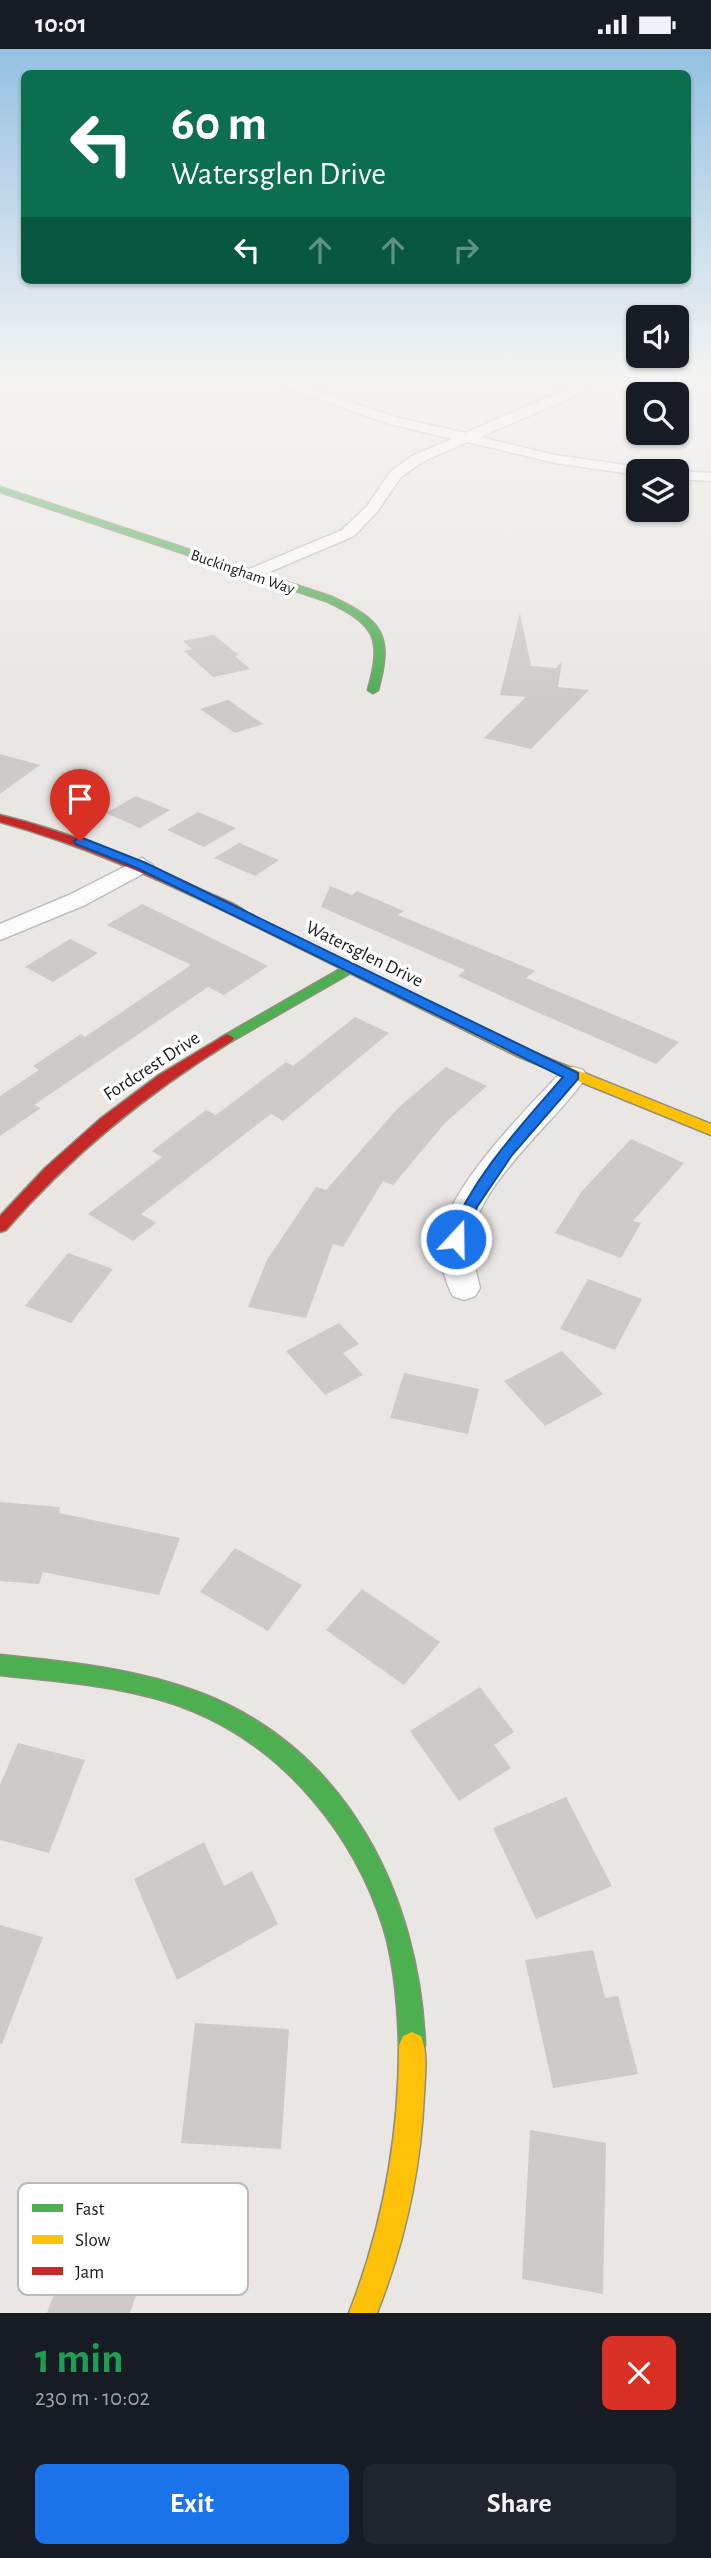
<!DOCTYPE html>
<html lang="en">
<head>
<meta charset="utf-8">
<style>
  :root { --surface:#171b24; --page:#20242c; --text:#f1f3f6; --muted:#9ea1a6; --accent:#1a73e8 }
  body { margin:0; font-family:"Alegreya Sans",sans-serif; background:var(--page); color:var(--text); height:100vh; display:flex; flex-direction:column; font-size:26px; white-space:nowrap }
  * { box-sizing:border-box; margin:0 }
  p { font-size:23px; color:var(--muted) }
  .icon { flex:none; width:38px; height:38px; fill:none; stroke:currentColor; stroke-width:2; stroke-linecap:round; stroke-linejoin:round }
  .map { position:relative; height:2264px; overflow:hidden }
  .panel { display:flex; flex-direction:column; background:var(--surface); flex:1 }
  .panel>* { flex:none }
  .banner { position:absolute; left:21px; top:21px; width:670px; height:214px; border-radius:10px; box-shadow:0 2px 5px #0004; background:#0b6e4f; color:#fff; overflow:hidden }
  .fabs { position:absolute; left:626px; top:256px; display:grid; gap:14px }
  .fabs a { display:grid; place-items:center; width:63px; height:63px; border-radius:10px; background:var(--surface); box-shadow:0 2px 5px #0004; font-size:35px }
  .pin { position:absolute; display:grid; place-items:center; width:60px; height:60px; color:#fff; margin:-72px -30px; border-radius:50% 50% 50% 0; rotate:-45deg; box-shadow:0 0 7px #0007 }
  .pin .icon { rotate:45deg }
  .me { position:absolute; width:77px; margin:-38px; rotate:21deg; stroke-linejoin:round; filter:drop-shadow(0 0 5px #0008) }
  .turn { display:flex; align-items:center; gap:24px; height:147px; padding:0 35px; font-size:32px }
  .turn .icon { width:91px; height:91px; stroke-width:2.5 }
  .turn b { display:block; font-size:49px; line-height:60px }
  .lanes { display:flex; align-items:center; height:66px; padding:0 35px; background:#0003; justify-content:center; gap:35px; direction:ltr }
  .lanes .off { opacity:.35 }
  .round { display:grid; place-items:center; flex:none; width:74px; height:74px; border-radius:10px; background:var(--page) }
  .overview { display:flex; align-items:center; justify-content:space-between; height:119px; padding:0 35px }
  h1 { font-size:42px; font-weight:700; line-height:52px; color:#1e9e55 }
  .primary-button { display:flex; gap:14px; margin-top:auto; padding:14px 35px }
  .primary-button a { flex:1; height:80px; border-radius:10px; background:var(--accent); color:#fff; font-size:28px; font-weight:700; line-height:80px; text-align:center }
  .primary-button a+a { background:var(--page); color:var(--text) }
  .status { display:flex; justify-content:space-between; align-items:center; height:49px; padding:0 35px; background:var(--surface); direction:ltr }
  .status svg { height:19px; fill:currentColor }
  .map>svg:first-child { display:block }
  .building { fill:#cecac8 }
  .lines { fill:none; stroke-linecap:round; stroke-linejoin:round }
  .street-casing { stroke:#c0bebd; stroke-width:3 }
  .fast-casing { stroke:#908f7e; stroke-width:3 }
  .slow-casing { stroke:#908f7e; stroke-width:3 }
  .jam-casing { stroke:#908f7e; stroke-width:3 }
  .street { fill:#fcfbfb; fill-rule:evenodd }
  .fast { fill:#4caf50; fill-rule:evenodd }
  .slow { fill:#ffc107; fill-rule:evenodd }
  .jam { fill:#c62828; fill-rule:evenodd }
  .route { fill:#1a73e8; stroke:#114b97; stroke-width:2 }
  .labels { text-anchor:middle; stroke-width:7; stroke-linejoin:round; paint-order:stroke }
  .far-street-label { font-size:16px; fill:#1a1a1a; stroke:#fff }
  .street-label { font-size:19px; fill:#1a1a1a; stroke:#fff }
  .key { fill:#fff; stroke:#bababa; stroke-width:2 }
  .key-label { font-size:19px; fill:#1a1a1a }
</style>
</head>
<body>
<div class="status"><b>10:01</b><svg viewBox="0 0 49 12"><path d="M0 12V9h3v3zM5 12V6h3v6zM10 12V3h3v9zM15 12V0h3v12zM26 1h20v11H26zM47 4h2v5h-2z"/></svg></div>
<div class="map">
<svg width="711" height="2264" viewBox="0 0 711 2264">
  <rect width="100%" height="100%" fill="#e9e6e3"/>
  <g class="building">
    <polygon points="520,564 531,617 556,619 562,613 558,638 589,641 531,700 484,689 526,648 500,646"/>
    <polygon points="214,586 239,606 235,607 250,620 213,628 184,602 192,600 183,592"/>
    <polygon points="228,651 263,675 235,684 200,660"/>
    <polygon points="0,705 40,716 0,745"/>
    <polygon points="136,747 170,761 140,779 106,764"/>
    <polygon points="198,763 236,779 204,798 167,781"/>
    <polygon points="239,794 279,811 255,827 214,809"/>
    <polygon points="330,837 352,846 357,842 404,862 398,866 535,922 526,929 679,993 656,1015 523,957 458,927 465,921 321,858"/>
    <polygon points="142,855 268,917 224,946 208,938 34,1056 41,1059 0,1087 0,1047 39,1021 33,1017 81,985 85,988 191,916 107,876"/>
    <polygon points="70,890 98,904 53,933 25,918"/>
    <polygon points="355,968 389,984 283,1072 271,1065 141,1165 156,1174 133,1192 88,1165 162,1108 152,1102 206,1061 216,1066 286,1013 293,1017"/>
    <polygon points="446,1018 487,1037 445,1074 393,1136 383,1132 343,1198 333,1195 306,1269 248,1258 267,1211 316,1138 326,1141 398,1059"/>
    <polygon points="631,1090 684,1114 633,1172 641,1174 621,1209 555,1184 582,1142"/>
    <polygon points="68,1204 113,1220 71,1274 25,1257"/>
    <polygon points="588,1230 642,1250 615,1301 560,1280"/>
    <polygon points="339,1274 359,1295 343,1304 363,1326 325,1346 286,1302"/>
    <polygon points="562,1302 603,1345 545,1377 504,1332"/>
    <polygon points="404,1324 479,1340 468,1385 390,1369"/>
    <polygon points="0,1453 60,1458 59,1464 180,1489 159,1546 43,1523 39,1535 0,1532"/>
    <polygon points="235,1499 302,1536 268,1582 200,1543"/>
    <polygon points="362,1540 440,1593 404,1636 326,1581"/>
    <polygon points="480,1638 514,1683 494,1696 511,1719 459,1752 410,1682"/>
    <polygon points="18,1694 85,1711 49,1804 0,1791 0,1736"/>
    <polygon points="566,1748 612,1837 536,1870 493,1779"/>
    <polygon points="204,1793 224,1837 252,1822 278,1875 177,1931 134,1830"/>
    <polygon points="0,1876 43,1888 2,1995 0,1994"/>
    <polygon points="593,1901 605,1949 618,1947 638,2025 553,2039 525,1911"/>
    <polygon points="195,1974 289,1980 281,2100 181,2094"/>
    <polygon points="530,2081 606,2094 603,2245 522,2230"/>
    <polygon points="94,2137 164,2165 130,2264 47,2264"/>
  </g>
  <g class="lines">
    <g class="street-casing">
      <g id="street">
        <polygon points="267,331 284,331 395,368 465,384 567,340 578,331 591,331 577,346 480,388 555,406 639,418 646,422 639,422 639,426 555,414 467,393 422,413 401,428 377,463 354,487 253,530 245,525 247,521 342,481 367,457 391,422 412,407 452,390 386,374"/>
        <polygon points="677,422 711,424 711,432 677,430"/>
        <polygon points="142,809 153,816 150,821 85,856 0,891 0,875 69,846"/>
        <path d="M573,1018L583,1021L587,1027C557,1072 476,1135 472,1191C470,1206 477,1224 480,1239L475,1247L464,1251L453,1247C445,1233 438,1207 441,1190C447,1138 528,1059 563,1021Z"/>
      </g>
    </g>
    <g class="fast-casing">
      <g id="fast">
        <path d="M0,438L332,548C383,572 393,586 378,641L373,644L368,641C383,588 375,575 326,552L0,443Z"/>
        <polygon points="349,915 354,916 354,922 232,992 227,993 220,989"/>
        <path d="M0,1606C69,1613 138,1620 203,1645C348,1702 419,1847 425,1996L421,2005L412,2009L403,2005L399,1996C398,1957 395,1917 384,1880C355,1786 285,1700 193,1662C133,1637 64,1633 0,1626Z"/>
      </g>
    </g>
    <g class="slow-casing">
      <g id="slow">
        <polygon points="243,862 527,1001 711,1075 711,1086 517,1007 239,869 239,863"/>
        <path d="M412,1983L421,1987C428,2004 425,2027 424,2045C421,2121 405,2193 377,2264H349C383,2177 399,2090 399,1996L403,1987Z"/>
      </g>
    </g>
    <g class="jam-casing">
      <g id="jam">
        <path d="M0,766C70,783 137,811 202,841C217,848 238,855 249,866L247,869H239C161,831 83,796 0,773Z"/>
        <path d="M227,985L234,989L232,992C146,1045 72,1105 6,1181L0,1183V1167L45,1119L100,1070L159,1026Z"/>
      </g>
    </g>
    <use href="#street" class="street"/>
    <use href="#fast" class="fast"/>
    <use href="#slow" class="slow"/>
    <use href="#jam" class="jam"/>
  </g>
  <linearGradient id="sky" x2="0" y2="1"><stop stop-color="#95c1e2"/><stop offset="0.51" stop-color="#f5f4f2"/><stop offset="1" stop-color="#f5f4f2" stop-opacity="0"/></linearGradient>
  <rect width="711" height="648" fill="url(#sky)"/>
  <path class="route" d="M80,788L146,814L578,1024V1030L512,1106L477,1158L462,1195H450L448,1190C473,1127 519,1079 563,1028L137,819L76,795L74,792Z"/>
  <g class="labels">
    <g class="far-street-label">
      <text transform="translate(243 522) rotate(19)" y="6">Buckingham Way</text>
    </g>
    <g class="street-label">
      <text transform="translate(365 904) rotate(26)" y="7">Watersglen Drive</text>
      <text transform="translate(151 1016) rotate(-33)" y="7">Fordcrest Drive</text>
    </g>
  </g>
  <rect x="18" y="2134" width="230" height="112" rx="10" class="key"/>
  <rect x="32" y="2155" width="31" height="8" fill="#4caf50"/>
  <rect x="32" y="2186" width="31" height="9" fill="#ffc107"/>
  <rect x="32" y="2218" width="31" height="8" fill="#c62828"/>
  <g class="key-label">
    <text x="75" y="2166">Fast</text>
    <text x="75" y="2197">Slow</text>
    <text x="75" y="2229">Jam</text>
  </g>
</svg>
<div class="fabs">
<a><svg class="icon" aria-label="sound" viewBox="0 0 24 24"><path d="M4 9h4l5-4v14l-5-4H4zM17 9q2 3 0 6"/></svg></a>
<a><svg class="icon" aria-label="search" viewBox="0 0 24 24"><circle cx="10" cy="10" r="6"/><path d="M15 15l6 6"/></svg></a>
<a><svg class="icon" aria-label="layers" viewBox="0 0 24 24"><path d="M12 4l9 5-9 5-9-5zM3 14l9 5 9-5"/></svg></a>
</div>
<div class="pin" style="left:80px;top:792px;background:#d93025"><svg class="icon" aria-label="arrive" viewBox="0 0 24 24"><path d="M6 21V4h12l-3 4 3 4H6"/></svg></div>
<svg class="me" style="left:456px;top:1190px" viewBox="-20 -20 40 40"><circle r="17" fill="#1a73e8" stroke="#fff" stroke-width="3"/><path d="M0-11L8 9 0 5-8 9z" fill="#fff"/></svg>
<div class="banner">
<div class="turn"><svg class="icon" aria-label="left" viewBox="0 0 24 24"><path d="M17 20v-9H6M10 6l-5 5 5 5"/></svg><div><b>60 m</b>Watersglen Drive</div></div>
<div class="lanes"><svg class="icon" aria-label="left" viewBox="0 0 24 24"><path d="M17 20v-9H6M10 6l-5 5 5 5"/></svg><svg class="icon off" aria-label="ahead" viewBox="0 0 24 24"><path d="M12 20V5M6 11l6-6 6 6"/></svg><svg class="icon off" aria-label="ahead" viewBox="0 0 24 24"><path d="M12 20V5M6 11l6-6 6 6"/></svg><svg class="icon off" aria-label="right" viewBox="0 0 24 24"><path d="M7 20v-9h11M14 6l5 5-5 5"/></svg></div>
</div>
</div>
<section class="panel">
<div class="overview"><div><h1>1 min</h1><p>230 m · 10:02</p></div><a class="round" style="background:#d93025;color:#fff"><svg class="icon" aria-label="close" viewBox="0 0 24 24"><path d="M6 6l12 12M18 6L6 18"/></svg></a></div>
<div class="primary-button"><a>Exit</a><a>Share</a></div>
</section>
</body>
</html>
